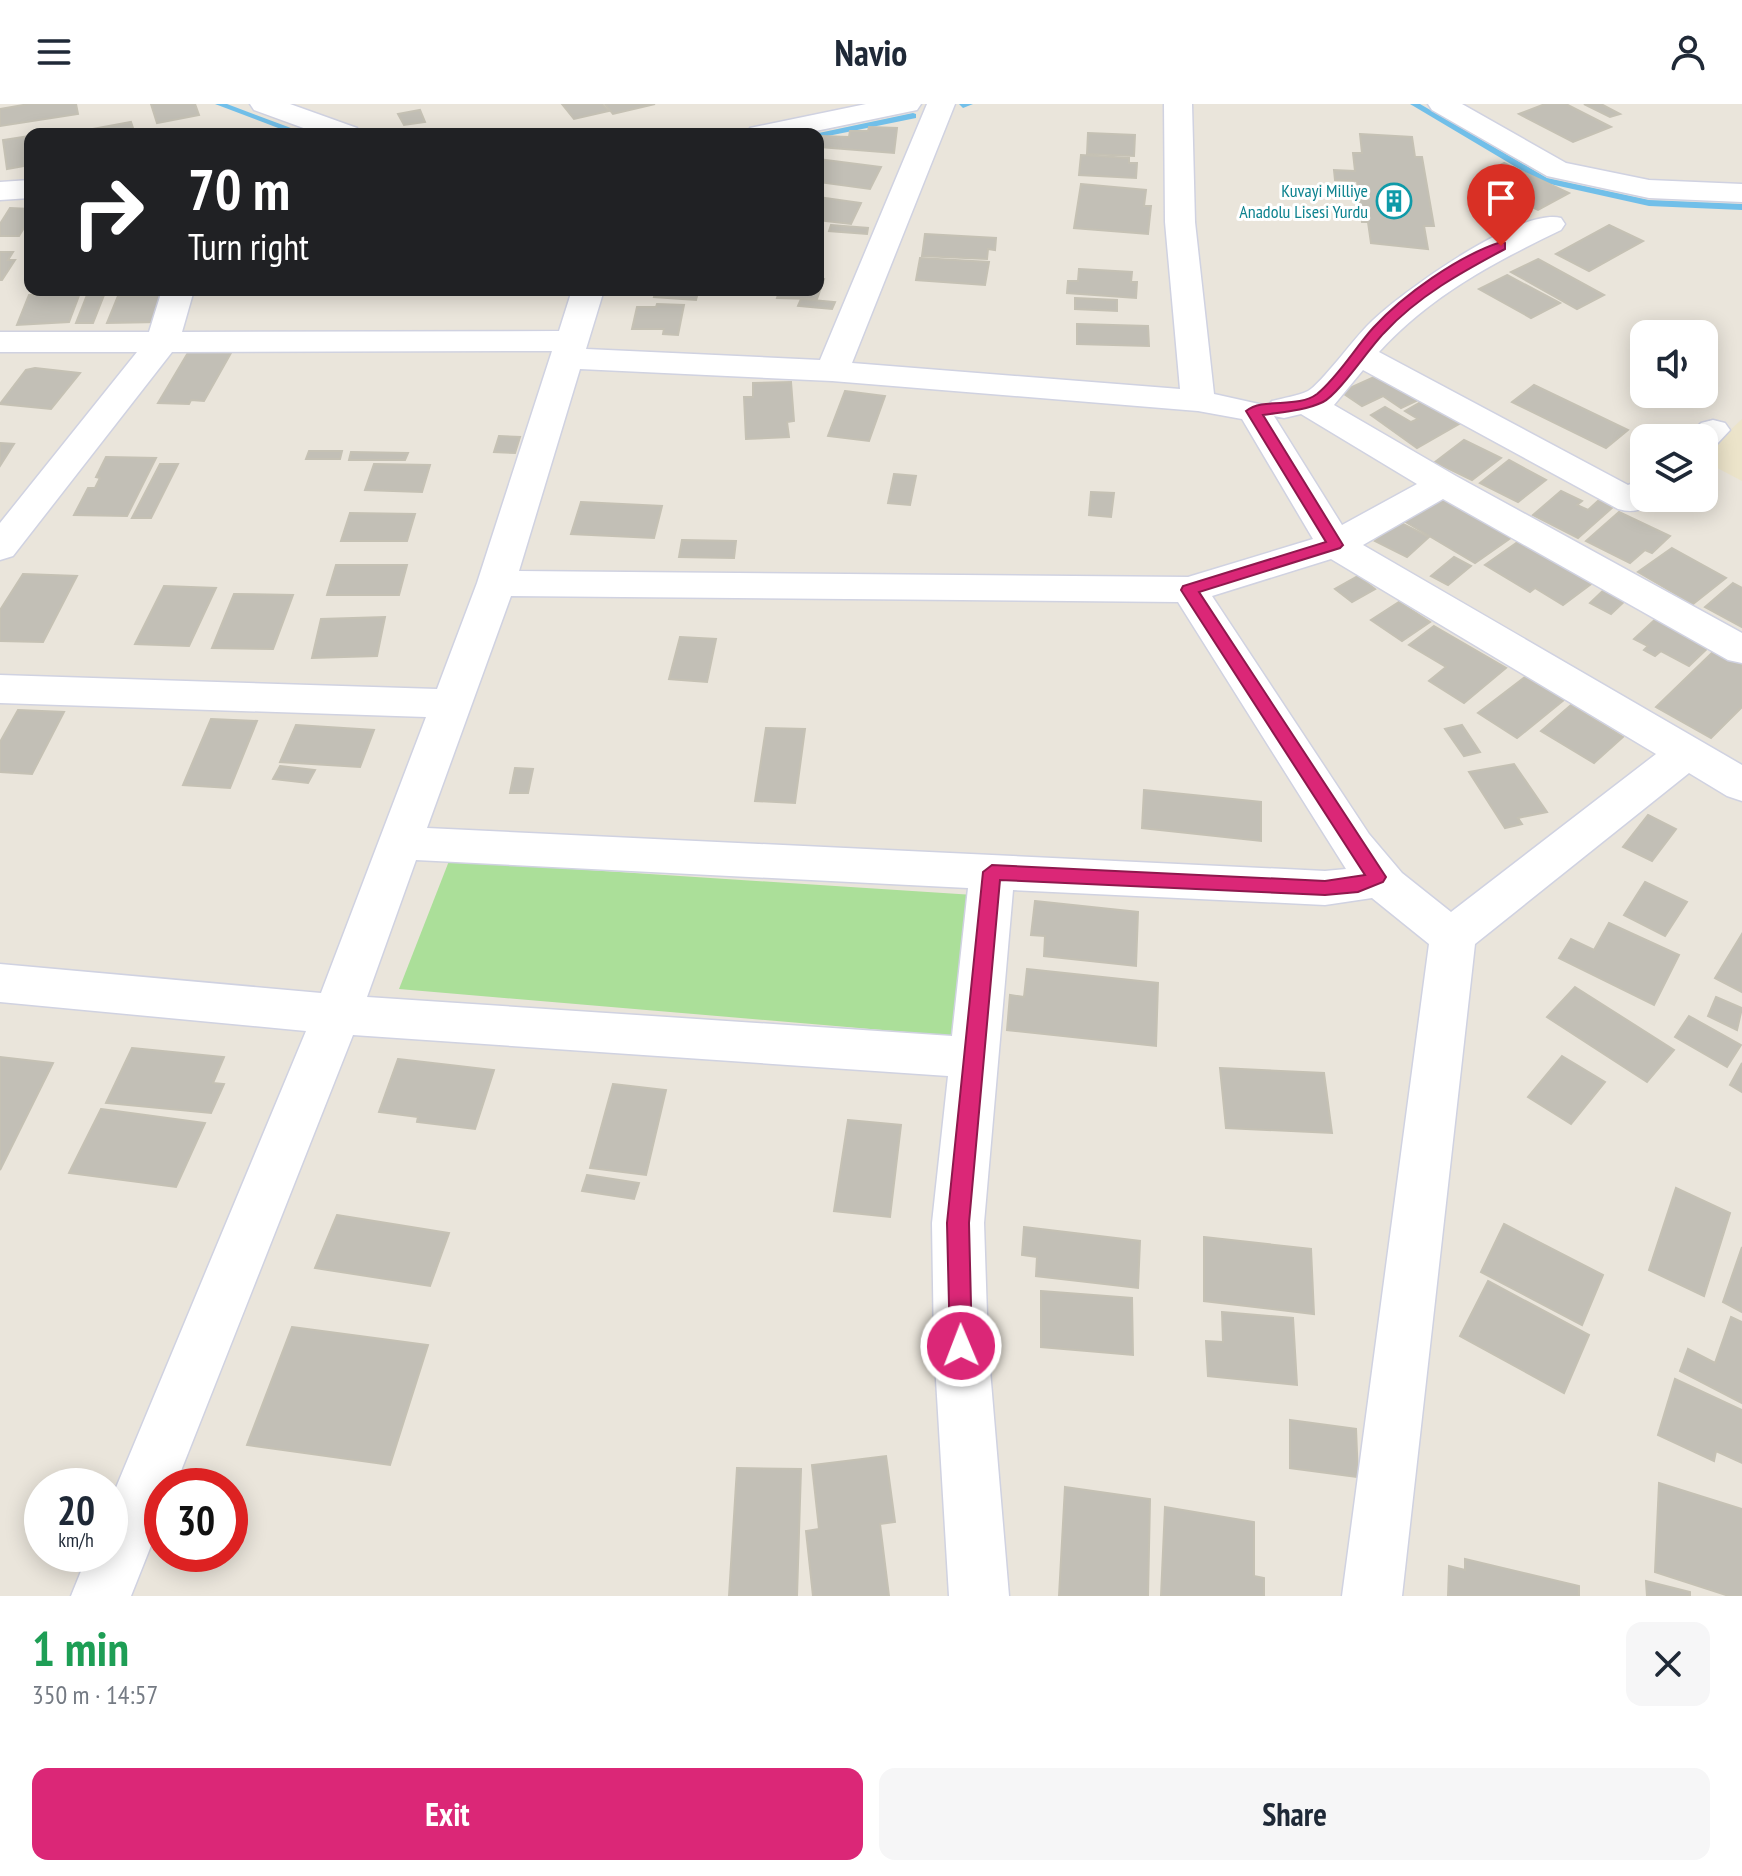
<!DOCTYPE html>
<html lang="en">
<head>
<meta charset="utf-8">
<style>
  :root { --surface:#fff; --page:#f6f6f7; --text:#1f2937; --muted:#747a83; --accent:#db2777 }
  body { margin:0; font-family:"PT Sans Narrow",sans-serif; background:var(--page); color:var(--text); height:100vh; display:flex; flex-direction:column; font-size:30px; white-space:nowrap }
  * { box-sizing:border-box; margin:0 }
  p { font-size:26px; color:var(--muted) }
  .icon { flex:none; width:44px; height:44px; fill:none; stroke:currentColor; stroke-width:2; stroke-linecap:round; stroke-linejoin:round }
  .map { position:relative; height:1492px; overflow:hidden }
  .panel { display:flex; flex-direction:column; background:var(--surface); flex:1 }
  .panel>* { flex:none }
  .banner { position:absolute; left:24px; top:24px; width:800px; height:168px; border-radius:16px; box-shadow:0 4px 20px #0003; background:#202124; color:#fff; overflow:hidden }
  .buttons { position:absolute; left:1630px; top:216px; display:grid; gap:16px }
  .buttons a { display:grid; place-items:center; width:88px; height:88px; border-radius:16px; background:var(--surface); box-shadow:0 4px 20px #0003; font-size:40px }
  .speed { position:absolute; left:24px; top:1364px; display:flex; gap:16px; font-size:40px; font-weight:700; text-align:center }
  .speed>* { display:grid; place-content:center; width:104px; height:104px; border-radius:50%; background:var(--surface); box-shadow:0 4px 20px #0003; line-height:1 }
  .speed small { font-size:20px; font-weight:400 }
  .speed .limit { border:12px solid #d22; background:#fff; color:#111 }
  .pin { position:absolute; display:grid; place-items:center; width:68px; height:68px; color:#fff; margin:-82px -34px; border-radius:50% 50% 50% 0; rotate:-45deg; box-shadow:0 0 8px #0007 }
  .pin .icon { rotate:45deg }
  .me { position:absolute; width:88px; margin:-44px; rotate:359deg; stroke-linejoin:round; filter:drop-shadow(0 0 6px #0008) }
  .turn { display:flex; align-items:center; gap:28px; height:168px; padding:0 32px; font-size:36px }
  .turn .icon { width:104px; height:104px; stroke-width:2.5 }
  .turn b { display:block; font-size:56px; line-height:68px }
  .round { display:grid; place-items:center; flex:none; width:84px; height:84px; border-radius:16px; background:var(--page) }
  .summary { display:flex; align-items:center; justify-content:space-between; height:136px; padding:0 32px }
  h1 { font-size:48px; font-weight:700; line-height:60px; color:#1e9e55 }
  .action { display:flex; gap:16px; margin-top:auto; padding:16px 32px }
  .action a { flex:1; height:92px; border-radius:16px; background:var(--accent); color:#fff; font-size:32px; font-weight:700; line-height:92px; text-align:center }
  .action a+a { background:var(--page); color:var(--text) }
  header { display:flex; justify-content:space-between; align-items:center; height:104px; padding:0 32px; background:var(--surface); font-size:36px; font-weight:700 }
  .map>svg:first-child { display:block }
  .education { fill:#ece4ca }
  .green { fill:#abdf99 }
  .lines { fill:none; stroke-linecap:round; stroke-linejoin:round }
  .stream { fill:#71bfe9; fill-rule:evenodd }
  .building { fill:#c2bfb6; stroke:#c5c1b4; stroke-width:2 }
  .minor-casing { stroke:#d0d2e1; stroke-width:3 }
  .minor { fill:#fff; fill-rule:evenodd }
  .route { fill:#db2777; stroke:#8e194d; stroke-width:2 }
  .labels { text-anchor:middle; stroke-width:6; stroke-linejoin:round; paint-order:stroke }
  .far-culture-label { font-size:18px; fill:#0d838f; stroke:#fff; text-anchor:end }
</style>
</head>
<body>
<header><svg class="icon" aria-label="menu" viewBox="0 0 24 24"><path d="M4 6h16M4 12h16M4 18h16"/></svg>Navio<svg class="icon" aria-label="person" viewBox="0 0 24 24"><circle cx="12" cy="8" r="4"/><path d="M4 21q1-7 8-7t8 7"/></svg></header>
<div class="map">
<svg width="1742" height="1492" viewBox="0 0 1742 1492">
  <rect width="100%" height="100%" fill="#eae5db"/>
  <polygon class="education" points="1742,315 1742,377 1704,357 1704,351"/>
  <polygon class="green" points="449,757 974,791 953,932 399,885"/>
  <g class="lines">
    <g class="stream">
      <polygon points="215,0 227,0 307,30 294,30"/>
      <polygon points="959,0 973,0 963,4"/>
      <polygon points="1410,0 1420,0 1547,74 1649,96 1742,100 1742,106 1649,102 1541,78"/>
      <polygon points="913,9 916,10 916,14 818,34 818,30 814,30"/>
    </g>
  </g>
  <g class="building">
    <polygon points="29,0 76,0 78,10 0,22 0,5"/>
    <polygon points="151,0 195,0 199,11 157,19"/>
    <polygon points="562,0 602,0 609,7 574,15"/>
    <polygon points="605,0 655,0 613,10"/>
    <polygon points="1545,0 1566,0 1611,23 1573,38 1519,10"/>
    <polygon points="1584,0 1601,0 1620,10 1610,13"/>
    <polygon points="420,6 425,18 404,21 398,10"/>
    <polygon points="131,18 135,30 88,30 87,26"/>
    <polygon points="869,23 897,24 894,49 820,43 822,32 849,33 850,27 868,27"/>
    <polygon points="1088,29 1135,31 1134,52 1087,50"/>
    <polygon points="1360,30 1412,33 1415,53 1422,53 1434,122 1424,122 1428,145 1371,139 1368,118 1362,118 1357,77 1335,76 1334,66 1355,67 1353,49 1362,49"/>
    <polygon points="30,32 30,61 7,65 3,36"/>
    <polygon points="1081,51 1129,54 1129,59 1137,59 1136,74 1079,71"/>
    <polygon points="818,55 881,63 870,85 818,78"/>
    <polygon points="1504,59 1569,89 1538,106 1519,97 1525,93 1480,71"/>
    <polygon points="1081,80 1146,86 1144,102 1151,102 1148,130 1074,124"/>
    <polygon points="818,93 861,99 851,120 818,116"/>
    <polygon points="10,104 30,105 30,114 19,132 0,132 0,120"/>
    <polygon points="831,121 868,124 867,130 829,127"/>
    <polygon points="1609,121 1643,137 1589,167 1556,150"/>
    <polygon points="925,130 996,134 995,146 988,145 987,155 922,152"/>
    <polygon points="0,148 13,148 8,156 15,156 2,176 0,176"/>
    <polygon points="920,154 989,158 985,181 916,176"/>
    <polygon points="1538,155 1604,191 1577,205 1511,168"/>
    <polygon points="1079,165 1132,168 1131,178 1137,178 1136,194 1067,189 1068,177 1078,177"/>
    <polygon points="1507,171 1560,199 1531,214 1479,185"/>
    <polygon points="818,174 824,175 817,195 777,194 778,191 748,188 818,186"/>
    <polygon points="89,186 106,186 93,219 76,219"/>
    <polygon points="656,186 665,186 698,188 696,196 654,193"/>
    <polygon points="80,189 69,218 17,221 29,191"/>
    <polygon points="168,191 159,218 107,219 118,192"/>
    <polygon points="1075,194 1117,196 1117,207 1075,205"/>
    <polygon points="801,195 835,198 832,205 798,202"/>
    <polygon points="657,200 684,201 678,231 663,230 664,225 632,225 637,203 656,203"/>
    <polygon points="1077,220 1148,222 1149,242 1077,240"/>
    <polygon points="189,247 231,249 204,297 191,296 189,300 158,299"/>
    <polygon points="35,264 80,269 51,305 0,300 26,266"/>
    <polygon points="1381,270 1420,295 1401,304 1383,292 1362,302 1341,288"/>
    <polygon points="791,278 794,317 787,318 789,333 746,335 744,293 753,293 753,279"/>
    <polygon points="1534,281 1628,326 1606,344 1512,298"/>
    <polygon points="845,287 885,292 869,337 828,332"/>
    <polygon points="1421,298 1459,320 1417,344 1371,311 1385,303 1411,318 1418,315 1405,307"/>
    <polygon points="499,332 520,333 515,349 494,348"/>
    <polygon points="1464,336 1501,354 1472,376 1435,358"/>
    <polygon points="0,339 14,340 0,362"/>
    <polygon points="309,347 342,347 340,355 306,355"/>
    <polygon points="351,348 408,349 405,356 349,356"/>
    <polygon points="106,353 156,354 127,412 74,411 88,384 95,384 100,374 96,373"/>
    <polygon points="1509,356 1546,376 1518,398 1480,379"/>
    <polygon points="160,360 178,360 151,414 132,414"/>
    <polygon points="374,360 430,361 422,388 365,386"/>
    <polygon points="894,370 916,372 910,401 888,399"/>
    <polygon points="1561,387 1582,397 1577,401 1588,406 1599,396 1613,403 1578,434 1533,411"/>
    <polygon points="1091,388 1114,389 1111,413 1089,411"/>
    <polygon points="1441,392 1512,433 1475,459 1404,417"/>
    <polygon points="581,398 662,402 654,434 571,430"/>
    <polygon points="1619,408 1670,432 1652,449 1645,446 1630,459 1586,437"/>
    <polygon points="350,409 415,410 407,437 341,437"/>
    <polygon points="1397,417 1429,433 1407,453 1375,437"/>
    <polygon points="1522,435 1595,477 1563,501 1535,484 1530,488 1485,461"/>
    <polygon points="682,436 736,437 734,454 679,453"/>
    <polygon points="1672,444 1726,474 1693,500 1638,468"/>
    <polygon points="1454,453 1471,462 1448,481 1431,472"/>
    <polygon points="336,461 407,461 399,491 327,491"/>
    <polygon points="23,470 77,472 43,538 0,537 0,506"/>
    <polygon points="1358,472 1375,485 1352,498 1335,485"/>
    <polygon points="1733,479 1742,484 1742,523 1705,503"/>
    <polygon points="164,482 216,484 189,542 135,540"/>
    <polygon points="1608,482 1629,493 1611,510 1590,499"/>
    <polygon points="234,490 293,491 273,545 212,544"/>
    <polygon points="1399,498 1430,518 1402,537 1371,516"/>
    <polygon points="1661,510 1714,538 1689,562 1661,547 1655,552 1644,546 1648,542 1634,535"/>
    <polygon points="385,513 377,552 312,554 321,515"/>
    <polygon points="1434,522 1506,564 1464,599 1429,577 1446,563 1409,541"/>
    <polygon points="680,533 716,535 707,578 669,575"/>
    <polygon points="1717,544 1742,557 1742,603 1711,634 1656,603"/>
    <polygon points="1525,573 1564,596 1517,634 1478,609"/>
    <polygon points="1571,601 1623,633 1594,659 1541,627"/>
    <polygon points="18,606 64,608 32,670 0,668 0,638"/>
    <polygon points="211,615 257,617 230,684 183,681"/>
    <polygon points="296,621 374,626 360,663 280,658"/>
    <polygon points="1462,621 1480,648 1464,652 1445,625"/>
    <polygon points="766,624 805,625 795,699 755,697"/>
    <polygon points="1514,660 1547,708 1518,714 1522,720 1505,724 1469,668"/>
    <polygon points="280,662 315,666 308,679 273,675"/>
    <polygon points="515,664 533,665 528,689 510,689"/>
    <polygon points="1144,686 1261,698 1261,737 1142,724"/>
    <polygon points="1648,711 1676,725 1652,757 1623,743"/>
    <polygon points="1645,778 1687,798 1665,832 1624,811"/>
    <polygon points="1035,797 1138,808 1136,862 1044,852 1045,832 1031,831"/>
    <polygon points="1609,819 1679,851 1654,901 1559,854 1571,835 1594,846"/>
    <polygon points="1742,830 1742,888 1715,874"/>
    <polygon points="1027,865 1158,879 1156,942 1007,926 1010,891 1024,893"/>
    <polygon points="1575,883 1674,946 1647,978 1547,913"/>
    <polygon points="1716,893 1742,904 1737,926 1708,912"/>
    <polygon points="1689,912 1741,941 1727,963 1675,933"/>
    <polygon points="132,944 224,953 213,979 224,980 211,1009 106,999"/>
    <polygon points="1562,952 1605,978 1571,1020 1528,993"/>
    <polygon points="0,953 53,959 0,1066"/>
    <polygon points="398,955 494,966 475,1025 417,1018 418,1013 379,1008"/>
    <polygon points="1742,959 1742,988 1730,981"/>
    <polygon points="1220,964 1324,969 1332,1029 1226,1024"/>
    <polygon points="613,980 666,986 646,1071 590,1064"/>
    <polygon points="101,1005 205,1019 176,1083 69,1069"/>
    <polygon points="848,1016 901,1021 890,1113 834,1107"/>
    <polygon points="587,1071 639,1079 634,1095 582,1087"/>
    <polygon points="1676,1084 1730,1109 1704,1192 1649,1166"/>
    <polygon points="337,1111 449,1129 430,1182 315,1164"/>
    <polygon points="1504,1120 1603,1171 1582,1221 1481,1168"/>
    <polygon points="1024,1123 1140,1137 1138,1184 1036,1172 1037,1153 1022,1151"/>
    <polygon points="1204,1133 1311,1145 1314,1210 1204,1197"/>
    <polygon points="1742,1143 1742,1208 1723,1198"/>
    <polygon points="1488,1177 1589,1231 1564,1289 1460,1232"/>
    <polygon points="1041,1187 1132,1194 1133,1251 1041,1243"/>
    <polygon points="1222,1208 1293,1214 1297,1281 1208,1272 1206,1237 1223,1238"/>
    <polygon points="1731,1213 1742,1218 1742,1299 1680,1267 1688,1245 1715,1259"/>
    <polygon points="292,1223 428,1241 390,1361 247,1341"/>
    <polygon points="1675,1275 1742,1306 1742,1359 1716,1347 1714,1357 1658,1331"/>
    <polygon points="1290,1316 1356,1325 1358,1373 1290,1364"/>
    <polygon points="886,1352 895,1418 880,1420 889,1492 813,1492 806,1427 819,1425 812,1361"/>
    <polygon points="737,1364 801,1365 797,1492 729,1492"/>
    <polygon points="1659,1379 1742,1405 1742,1492 1729,1492 1655,1468"/>
    <polygon points="1065,1383 1150,1395 1148,1492 1059,1492"/>
    <polygon points="1165,1403 1254,1418 1254,1472 1264,1474 1264,1492 1161,1492"/>
    <polygon points="1465,1455 1579,1482 1579,1492 1448,1492 1449,1462 1465,1466"/>
    <polygon points="1646,1477 1690,1488 1690,1492 1647,1492"/>
  </g>
  <g class="lines">
    <g class="minor-casing">
      <g id="minor">
        <polygon points="250,0 290,0 357,24 361,30 320,30 254,6"/>
        <polygon points="866,0 921,0 917,6 801,30 746,30 750,24"/>
        <path d="M927,0H955L852,259L1180,285L1165,118L1164,0H1192L1195,118L1214,290L1268,302L1272,297C1283,294 1298,292 1308,287C1321,280 1355,233 1370,219C1400,189 1520,103 1561,114L1565,120L1561,126C1494,158 1430,192 1379,248L1628,381L1644,375V394H1657C1643,405 1636,410 1618,405L1363,266L1334,301L1456,372L1742,529V559L1728,556L1443,395L1363,441L1742,661V697L1727,692L1689,669L1475,840L1402,1492H1342L1429,840L1372,794L1325,801L1013,786L984,1119L988,1242L1009,1492H949L934,1242L932,1119L948,972L353,931L175,1382H162V1414L131,1492H71L88,1450H110V1398L306,927L0,898V860L321,889L426,613L0,599V571L437,585L477,479L552,247L172,248L13,452L0,456V419L137,248H0V228H149L162,186H194L182,228L559,227L572,186H604L586,245L820,256ZM580,265L832,277L1198,307L1242,315L1313,435L1188,473L519,467ZM1301,310L1417,380L1342,421L1274,312L1284,314ZM1331,455L1656,650L1451,808L1402,769L1369,730L1212,492ZM511,492L1178,498L1346,765L1325,767L427,724ZM416,756L968,784L952,932L367,893Z"/>
        <polygon points="1428,0 1462,0 1566,59 1649,76 1742,80 1742,98 1649,94 1547,72 1432,6"/>
        <polygon points="30,76 30,94 0,96 0,78"/>
        <polygon points="1713,316 1725,319 1730,326 1716,341 1704,345 1704,334 1686,334 1701,319"/>
      </g>
    </g>
    <use href="#minor" class="minor"/>
  </g>
  <path class="route" d="M1501,138L1505,139V145C1462,168 1418,192 1384,229C1369,244 1339,290 1323,298C1304,307 1283,308 1263,311L1343,441L1340,444L1199,488L1386,773L1383,778L1358,788L1325,791L1000,776L969,1119L972,1242L969,1250L961,1253L953,1250L950,1242L947,1119L983,768L992,761L1325,777L1365,771L1181,486L1183,482L1326,438L1246,307C1264,293 1297,305 1317,290C1338,273 1355,244 1373,224C1403,191 1458,152 1501,138Z"/>
  <defs>
    <g id="building-ring" transform="scale(1.8)"><circle r="9.5" fill="#fff" stroke="#0f9aa8" stroke-width="1.5"/><path d="M-4-6H4V6H1V3H-1V6H-4ZM-2.5-4.3h1.7v1.8h-1.7ZM.8-4.3h1.7v1.8H.8ZM-2.5-1h1.7V.8h-1.7ZM.8-1h1.7V.8H.8Z" fill="#0f9aa8"/></g>
  </defs>
  <g fill-rule="evenodd">
    <use href="#building-ring" x="1394" y="97"/>
  </g>
  <g class="labels">
    <g class="far-culture-label">
      <text x="1368" y="93">Kuvayi Milliye<tspan x="1368" dy="21">Anadolu Lisesi Yurdu</tspan></text>
    </g>
  </g>
</svg>
<div class="buttons">
<a><svg class="icon" aria-label="sound" viewBox="0 0 24 24"><path d="M4 9h4l5-4v14l-5-4H4zM17 9q2 3 0 6"/></svg></a>
<a><svg class="icon" aria-label="layers" viewBox="0 0 24 24"><path d="M12 4l9 5-9 5-9-5zM3 14l9 5 9-5"/></svg></a>
</div>
<div class="speed"><div>20<small>km/h</small></div><div class="limit">30</div></div>
<div class="pin" style="left:1501px;top:142px;background:#d93025"><svg class="icon" aria-label="arrive" viewBox="0 0 24 24"><path d="M6 21V4h12l-3 4 3 4H6"/></svg></div>
<svg class="me" style="left:961px;top:1242px" viewBox="-20 -20 40 40"><circle r="17" fill="#db2777" stroke="#fff" stroke-width="3"/><path d="M0-11L8 9 0 5-8 9z" fill="#fff"/></svg>
<div class="banner">
<div class="turn"><svg class="icon" aria-label="right" viewBox="0 0 24 24"><path d="M7 20v-9h11M14 6l5 5-5 5"/></svg><div><b>70 m</b>Turn right</div></div>
</div>
</div>
<section class="panel">
<div class="summary"><div><h1>1 min</h1><p>350 m · 14:57</p></div><a class="round"><svg class="icon" aria-label="close" viewBox="0 0 24 24"><path d="M6 6l12 12M18 6L6 18"/></svg></a></div>
<div class="action"><a>Exit</a><a>Share</a></div>
</section>
</body>
</html>
